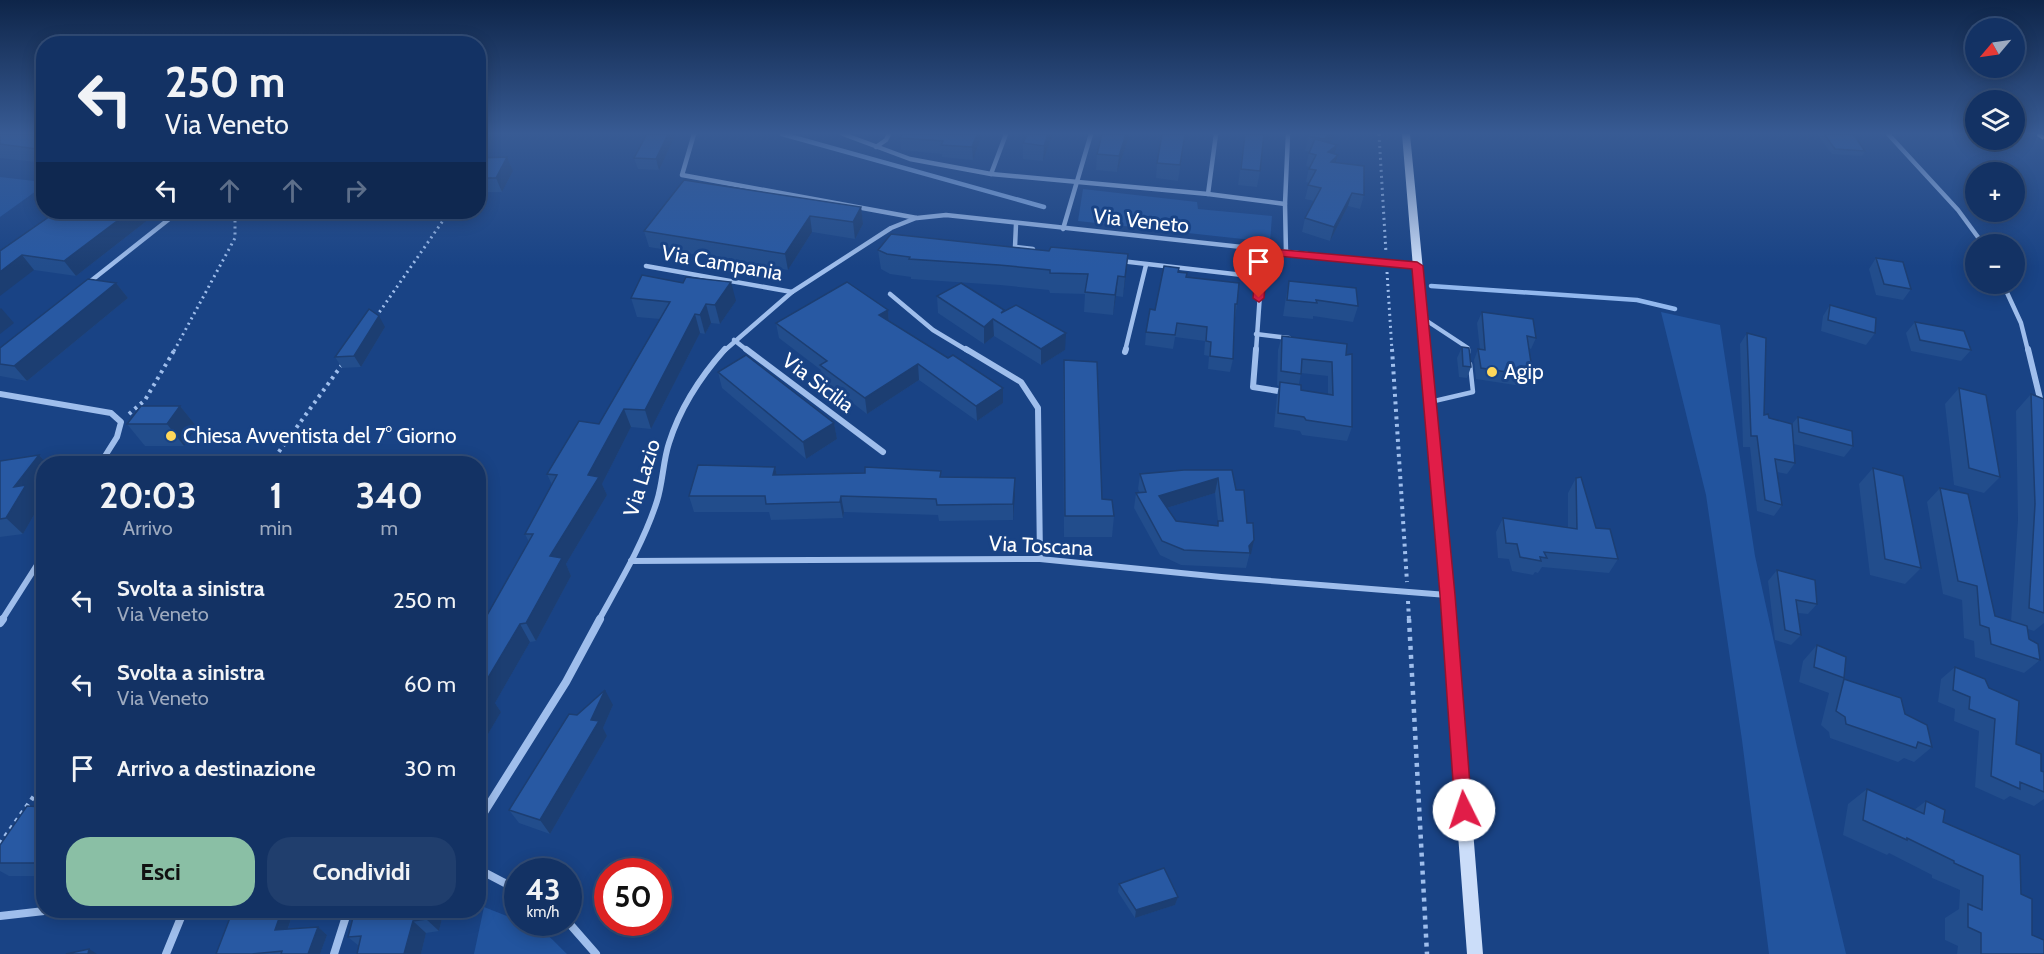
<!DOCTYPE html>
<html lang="it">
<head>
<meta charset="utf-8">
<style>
  :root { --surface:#133264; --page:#203e6d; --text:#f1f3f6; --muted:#9daabf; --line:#324d78; --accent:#8abfa5 }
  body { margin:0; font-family:Cabin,sans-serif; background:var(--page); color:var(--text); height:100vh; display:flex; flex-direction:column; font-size:22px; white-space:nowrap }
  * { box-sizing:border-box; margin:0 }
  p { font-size:20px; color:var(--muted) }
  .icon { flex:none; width:33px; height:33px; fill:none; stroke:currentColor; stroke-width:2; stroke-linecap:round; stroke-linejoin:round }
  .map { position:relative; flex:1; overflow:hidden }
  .drawer { position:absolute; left:36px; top:456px; width:450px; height:462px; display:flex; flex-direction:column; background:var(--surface); border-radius:24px; box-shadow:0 3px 15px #0003,0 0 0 2px var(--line) }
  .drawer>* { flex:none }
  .hud { position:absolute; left:36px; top:36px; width:450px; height:183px; border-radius:24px; box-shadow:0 3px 15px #0003,0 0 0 2px var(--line); background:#133264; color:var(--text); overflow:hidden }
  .needle { width:39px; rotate:241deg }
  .controls { position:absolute; left:1965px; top:18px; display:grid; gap:12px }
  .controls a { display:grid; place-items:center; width:60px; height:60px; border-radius:50%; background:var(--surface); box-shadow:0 3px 15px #0003,0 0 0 2px var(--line); font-size:30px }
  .speed { position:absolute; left:504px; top:858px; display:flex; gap:12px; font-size:30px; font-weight:700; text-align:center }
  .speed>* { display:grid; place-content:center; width:78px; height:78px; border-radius:50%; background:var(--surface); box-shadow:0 3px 15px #0003,0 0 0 2px var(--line); line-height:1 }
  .speed small { font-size:15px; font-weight:400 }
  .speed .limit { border:9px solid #d22; background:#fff; color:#111 }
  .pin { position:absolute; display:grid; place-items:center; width:51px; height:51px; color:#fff; margin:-62px -26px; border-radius:50% 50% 50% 0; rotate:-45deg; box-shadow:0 0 6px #0007 }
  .pin .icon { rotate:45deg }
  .me { position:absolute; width:66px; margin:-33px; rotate:356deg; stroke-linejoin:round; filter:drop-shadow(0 0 4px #0008) }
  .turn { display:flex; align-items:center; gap:21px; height:126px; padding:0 30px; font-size:27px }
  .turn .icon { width:78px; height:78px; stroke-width:2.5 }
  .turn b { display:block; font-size:42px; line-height:51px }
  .lanes { display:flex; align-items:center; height:57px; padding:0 30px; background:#0003; justify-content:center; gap:30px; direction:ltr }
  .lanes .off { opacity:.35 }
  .eta { display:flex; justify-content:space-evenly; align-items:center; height:102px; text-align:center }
  .eta b { font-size:36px; font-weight:700; line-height:42px }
  .button { display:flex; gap:12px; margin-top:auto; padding:12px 30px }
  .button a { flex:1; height:69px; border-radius:24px; background:var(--accent); color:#111; font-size:24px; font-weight:700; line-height:69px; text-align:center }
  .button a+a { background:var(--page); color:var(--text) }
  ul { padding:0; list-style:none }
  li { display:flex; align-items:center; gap:18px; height:84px; padding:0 30px }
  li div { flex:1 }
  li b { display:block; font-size:22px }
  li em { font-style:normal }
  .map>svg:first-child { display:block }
  .green { fill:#22549e }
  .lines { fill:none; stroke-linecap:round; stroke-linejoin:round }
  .stream { stroke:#92b8ee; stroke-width:4.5 }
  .path-far2 { stroke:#9fbeec; stroke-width:3; stroke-dasharray:2 4; stroke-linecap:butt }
  .path-far1 { stroke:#9fbeec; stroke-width:4; stroke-dasharray:3 4.5; stroke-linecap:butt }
  .path { stroke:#9fbeec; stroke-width:4.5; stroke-dasharray:4 5; stroke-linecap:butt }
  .lane-far1 { stroke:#9fbeec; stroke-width:4 }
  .lane { stroke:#9fbeec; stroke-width:4.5 }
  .street-far2 { stroke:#9fbeec; stroke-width:4.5 }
  .street-far1 { stroke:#9fbeec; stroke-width:6 }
  .street { stroke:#9fbeec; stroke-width:8 }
  .secondary { fill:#cbddf9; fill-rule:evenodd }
  .rail { stroke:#fff; stroke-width:4; stroke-dasharray:8 4; stroke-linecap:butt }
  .wall { fill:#224d8c; fill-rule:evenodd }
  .shaded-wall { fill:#1c3e72 }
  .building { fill:#2859a3; stroke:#1c3e72; stroke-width:1.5; fill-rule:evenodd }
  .route { fill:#e11d48; stroke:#92132f; stroke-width:1.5 }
  .poi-dot { fill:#ffd75a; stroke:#194385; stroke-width:2 }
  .labels { text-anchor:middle; stroke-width:6; stroke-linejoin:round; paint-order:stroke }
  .street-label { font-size:21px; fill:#fff; stroke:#194385 }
  .poi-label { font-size:21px; fill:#fff; stroke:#194385; text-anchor:start }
</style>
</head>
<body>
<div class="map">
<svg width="2044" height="954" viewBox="0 0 2044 954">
  <rect width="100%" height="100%" fill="#194385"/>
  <g class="green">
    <polygon points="0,177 43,182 43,186 0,217"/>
    <polygon points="1083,189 1197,202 1198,209 1272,216 1270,242 1078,221"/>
    <polygon points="1661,312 1720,325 1755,556 1797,747 1846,954 1769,954 1742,740 1706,495"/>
    <path d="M484,907L517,920L518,922C539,922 552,940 567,954H474Z"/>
  </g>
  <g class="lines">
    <g class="stream">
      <polyline points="782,134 1044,207"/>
      <polyline points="1431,286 1637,300 1675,309"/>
    </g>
    <g class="path-far2">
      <polyline points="1379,134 1386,253"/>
      <polyline points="1387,272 1392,351"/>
      <polyline points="376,317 449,212"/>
      <polyline points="174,351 235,238 235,212"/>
    </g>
    <g class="path-far1">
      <polyline points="1392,349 1407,582"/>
      <polyline points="129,414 145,400 175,349"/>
      <polyline points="270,464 344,362"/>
      <polyline points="1408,601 1409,620"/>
    </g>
    <g class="path">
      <polyline points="1409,619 1427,954"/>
      <polyline points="0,844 44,782"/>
    </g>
    <polyline class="lane-far1" points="1424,319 1468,348 1468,351"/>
    <g class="lane">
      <polyline points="1468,349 1468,353"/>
      <polyline points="1430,402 1473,392 1470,364"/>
    </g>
    <g class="street-far2">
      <polyline points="694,134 682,175 917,218 946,215 1417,266"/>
      <polyline points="843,134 910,159 991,174 1208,194 1285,204"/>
      <polyline points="1888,134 1958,210 1983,244"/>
      <polyline points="876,147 886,140 889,134"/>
      <polyline points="991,174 1006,134"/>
      <polyline points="1208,194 1216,134"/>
      <polyline points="1016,224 1015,247 1033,249"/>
      <polyline points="1063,229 1091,134"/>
      <polyline points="1286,253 1285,204 1288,134"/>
      <polyline points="1121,261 1260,277"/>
      <polyline points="646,266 792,292"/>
      <polyline points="87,284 178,212"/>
      <polyline points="2003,284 2021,323 2028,351"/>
      <polyline points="890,294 933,330 968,351"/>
      <polyline points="1256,334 1289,338"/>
      <polyline points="734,340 748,351"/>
      <polyline points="724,351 792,292 891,228 916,218"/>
      <polyline points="1125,351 1146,265"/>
      <polyline points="1256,351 1263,251"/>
    </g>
    <g class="street-far1">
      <polyline points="746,349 883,452"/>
      <polyline points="966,349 1021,382 1038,408 1040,559"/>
      <polyline points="1256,349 1253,387 1284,392"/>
      <polyline points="2028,349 2044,415"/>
      <polyline points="1125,352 1126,349"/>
      <polyline points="0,394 111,413 121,422 117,437 100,464"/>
      <polyline points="631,561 1040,559 1221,577 1447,595"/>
      <polyline points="2,620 44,554"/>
      <path d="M599,620C620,582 644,542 657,501C663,482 663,461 669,443C680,408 701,376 725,349"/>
    </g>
    <g class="street">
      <polyline points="0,623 3,619"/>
      <polyline points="478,822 566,682 600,619"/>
      <polyline points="478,869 518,890"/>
      <polyline points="0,916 53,910"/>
      <polyline points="568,922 596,954"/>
      <polyline points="166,954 184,910"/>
      <polyline points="334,954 348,910"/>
    </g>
    <polygon class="secondary" points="1402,134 1410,134 1454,595 1483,954 1467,954 1440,595"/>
    <polyline class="rail" points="2038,134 2044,138"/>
  </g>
  <g class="wall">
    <polygon points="0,134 44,134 44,163 0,158"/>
    <polygon points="647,134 676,134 659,170 638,169 634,158"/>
    <polygon points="982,134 973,160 942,157 942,154 901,150 900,138"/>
    <polygon points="1027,134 1053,134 1043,161 1023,159 1023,143"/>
    <polygon points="1102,134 1130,134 1117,172 1096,170 1097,154"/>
    <polygon points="1185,134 1178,181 1156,178 1157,163"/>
    <polygon points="1245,134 1264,134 1260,171 1257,187 1238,185"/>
    <polygon points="1307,134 1337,134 1330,143 1337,145 1335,154 1338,155 1336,163 1364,195 1360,209 1348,206 1330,241 1302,232 1305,218 1314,201 1305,199 1309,183 1306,182 1309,167 1306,166 1309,152 1305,151 1309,134"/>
    <polygon points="1817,134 1853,134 1865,151 1862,156 1832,154"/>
    <polygon points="507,157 513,171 502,192 478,192 478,158"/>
    <polygon points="861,207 863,224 855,239 812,232 788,270 649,247 644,231"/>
    <polygon points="56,212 158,212 76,276 34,270 0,251"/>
    <polygon points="878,250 1126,274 1123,297 1116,296 1113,315 1084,312 1085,294 1050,293 1049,290 1000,285 911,279 911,277 890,274 881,269"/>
    <polygon points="1876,258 1911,289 1903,300 1876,295 1869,269"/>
    <polygon points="1179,272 1237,304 1235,318 1233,359 1230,372 1208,369 1209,356 1204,355 1205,341 1175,337 1173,349 1145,345 1146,332 1155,310"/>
    <polygon points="1289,281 1358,306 1353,322 1313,316 1313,319 1283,316 1286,297"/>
    <polygon points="116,283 128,298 27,381 0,376 0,348"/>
    <polygon points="937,296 1004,311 1065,350 1041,365 994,336 984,344 938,313"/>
    <polygon points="631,298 736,301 720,324 711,323 705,334 700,333 651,429 631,427 602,484 607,495 566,564 571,576 536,641 530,642 495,703 501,712 478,751 486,617 529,542 525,534 552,485 547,474 599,424 660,319 637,317"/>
    <polygon points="1830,305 1875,333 1866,345 1821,331 1823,316"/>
    <polygon points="888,310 889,322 948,358 1003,388 1003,403 977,421 919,380 867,414 823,380 821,370 779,338 776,323"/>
    <polygon points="1482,312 1536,338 1531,349 1529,348 1533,376 1527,387 1476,379 1474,360 1478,349 1480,350 1477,323"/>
    <polygon points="1915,322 1971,350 1961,361 1911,351 1906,333"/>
    <polygon points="385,327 361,367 342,368 335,357"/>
    <polygon points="1747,333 1764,415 1769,418 1792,424 1798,417 1853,446 1844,457 1794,444 1795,463 1787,474 1777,472 1782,505 1774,516 1757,511 1750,447 1743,447 1740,344"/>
    <path d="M1282,336L1346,355L1352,427L1347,441L1302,435L1300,431L1274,427L1277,396L1279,386L1277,385L1278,350ZM1301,373L1328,376V394L1301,390L1299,384Z"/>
    <polygon points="1462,347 1471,367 1467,378 1459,377 1457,358"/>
    <polygon points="1064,360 1102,499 1114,516 1112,537 1064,537 1063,382"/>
    <polygon points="718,372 834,423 837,439 806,459 722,388"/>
    <polygon points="1959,388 2000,477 1984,493 1954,485 1945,404"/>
    <polygon points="2031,394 2044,399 2044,623 2034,631 2028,629 2029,639 2040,660 2024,673 1975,657 1974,641 1964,638 1962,600 1943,594 1927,502 1940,488 1995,616 2011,621 2018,520 2016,411"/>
    <polygon points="180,406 197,427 184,446 145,446 127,424"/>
    <polygon points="39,455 47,464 44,464 37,495 42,501 23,534 0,537 0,461"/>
    <polygon points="775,467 777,475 1015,478 1013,520 939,521 938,515 844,512 843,518 771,520 769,512 694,512 689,496"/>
    <polygon points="1873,468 1921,568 1905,584 1870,575 1859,484"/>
    <path d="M1232,470L1251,554L1249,556L1246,568L1181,565L1160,555L1134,508L1136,493H1140L1138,489L1140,474ZM1215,493L1218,521L1217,526L1176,521L1167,508Z"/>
    <polygon points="1576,478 1596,528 1618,559 1609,573 1542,567 1538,573 1535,572 1533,575 1512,571 1509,559 1498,558 1496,532 1503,518 1568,527 1568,493"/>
    <polygon points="1777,570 1817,604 1808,614 1798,613 1801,635 1791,645 1775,640 1768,581"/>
    <polygon points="1817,645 1844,678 1905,714 1932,747 1914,762 1904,758 1898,762 1830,738 1829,732 1821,725 1829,693 1799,682 1803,661"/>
    <polygon points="1955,667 1989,688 2016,744 2041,771 2044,772 2044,799 2034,806 2010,796 2004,800 1975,787 1979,731 1954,721 1955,709 1938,702 1941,679"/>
    <polygon points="613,705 603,728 607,736 550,834 519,823 509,810 577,715"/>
    <polygon points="1867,789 1914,810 1926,801 1943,822 2021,894 2032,935 2044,954 1957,954 1958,946 1945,940 1945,918 1959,909 1960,890 1932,878 1932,875 1889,853 1887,855 1843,835 1848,804"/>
    <polygon points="44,807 44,876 9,876 0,871 0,845"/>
    <polygon points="1119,884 1178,897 1175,905 1135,918 1118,892"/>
    <polygon points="233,910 294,910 288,929 318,927 327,935 320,954 216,954"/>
    <polygon points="355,910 444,910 439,931 426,933 421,954 357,954 359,946 348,937"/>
  </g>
  <g class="shaded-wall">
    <polygon points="668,134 676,134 659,170 656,159"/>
    <polygon points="977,134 982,134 973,160 972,147"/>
    <polygon points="1048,134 1053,134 1043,161 1044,146"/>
    <polygon points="1126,134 1130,134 1117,172 1119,156"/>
    <polygon points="1329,134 1337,134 1321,154 1324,139"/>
    <polygon points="1337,145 1334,158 1328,152"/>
    <polygon points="1338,155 1334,168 1331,162"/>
    <polygon points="507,157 513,171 502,192 496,178"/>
    <polygon points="1352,193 1348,206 1330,241 1334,227"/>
    <polygon points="861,207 863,224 855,239 853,222"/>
    <polygon points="129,212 158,212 76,276 64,261"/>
    <polygon points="810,216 812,232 788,270 785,254"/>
    <polygon points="1128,254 1126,274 1123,297 1125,277"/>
    <polygon points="22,255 34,270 0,296 0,272"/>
    <polygon points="1118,276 1116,296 1113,315 1115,295"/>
    <polygon points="731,282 736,301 720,324 715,305"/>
    <polygon points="116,283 128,298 27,381 14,366"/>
    <polygon points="706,304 711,323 705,334 700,315"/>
    <polygon points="1,308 14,323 0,334 0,309"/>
    <polygon points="888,310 889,325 879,315"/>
    <polygon points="695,314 700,333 651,429 645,410"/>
    <polygon points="379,316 385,327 361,367 354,356"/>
    <polygon points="993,319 994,336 984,344 984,327"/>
    <polygon points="1066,333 1065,350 1041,365 1041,349"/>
    <polygon points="918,364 919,380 867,414 865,398"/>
    <polygon points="1003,388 1003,403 977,421 976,406"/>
    <polygon points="180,406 197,427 184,446 167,424"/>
    <polygon points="624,409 631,427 602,484 607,495 566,564 571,576 536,641 526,623 550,556 588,475"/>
    <polygon points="834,423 837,439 806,459 803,442"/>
    <polygon points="39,455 47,464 44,464 44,486 37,495 42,501 23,534 6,518 14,487"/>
    <polygon points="775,467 779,484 773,475"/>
    <polygon points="1015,478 1015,494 1013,520 1013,504"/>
    <polygon points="1218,478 1215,493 1157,511 1159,496"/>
    <polygon points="841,496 844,512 843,518 840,502"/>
    <polygon points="1254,540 1251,554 1249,556 1250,553 1249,546"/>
    <polygon points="520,624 530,642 495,703 501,712 478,751 479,693"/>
    <polygon points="605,690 613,705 603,728 607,736 550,834 540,820 591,720"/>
    <polygon points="1178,897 1175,905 1135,918 1136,910"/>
    <polygon points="282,910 294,910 285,937 275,930"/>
    <polygon points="428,910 444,910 439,931 426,919"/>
    <polygon points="413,921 426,933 421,954 404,954"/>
    <polygon points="318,927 327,935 320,954 308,954"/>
    <polygon points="89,949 97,954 88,954"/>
  </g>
  <g class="building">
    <polygon points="0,134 44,134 44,150 0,144"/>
    <polygon points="647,134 668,134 656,159 634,158"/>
    <polygon points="902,134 977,134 972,147 941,145 943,141 900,138"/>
    <polygon points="1027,134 1048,134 1044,146 1023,143"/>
    <polygon points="1102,134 1126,134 1119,156 1097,154"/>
    <polygon points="1162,134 1185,134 1180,165 1157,163"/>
    <polygon points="1245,134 1264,134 1260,171 1241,169"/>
    <polygon points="1310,134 1329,134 1324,139 1308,136"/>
    <polygon points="1824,134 1853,134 1865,151 1835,149"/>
    <polygon points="1315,139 1337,145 1328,152 1338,155 1331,162 1364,166 1364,195 1352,193 1334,227 1305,218 1321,188 1308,185 1316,170 1309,169 1316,155 1309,153"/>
    <polygon points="507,157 496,178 478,178 478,158"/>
    <polygon points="684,180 861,207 853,222 810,216 785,254 644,231"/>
    <polygon points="56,212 129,212 64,261 22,255 0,272 0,251"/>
    <polygon points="891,234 1049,251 1051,247 1128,254 1125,277 1118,276 1115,295 1085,292 1088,274 1050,273 1050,270 999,265 909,259 910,257 887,254 878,250"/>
    <polygon points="1876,258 1903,262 1911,289 1884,284"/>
    <polygon points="1164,266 1179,268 1178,272 1187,273 1186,277 1239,283 1237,304 1235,304 1233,359 1210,356 1211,342 1206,341 1207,327 1177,323 1175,335 1146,332 1150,309 1155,310"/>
    <polygon points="642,275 683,283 686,277 731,282 715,305 706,304 700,315 695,314 645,410 624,409 588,475 599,477 550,556 562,558 526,623 520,624 479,693 489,695 478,712 478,617 486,617 533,534 525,534 557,475 547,474 579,421 599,424 670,302 631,298"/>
    <polygon points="88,279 116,283 14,366 0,364 0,348"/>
    <polygon points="1289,281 1356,288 1358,306 1316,300 1317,303 1287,300"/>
    <polygon points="847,282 888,310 879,315 948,358 953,355 1003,388 976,406 918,364 865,398 820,365 827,361 776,323"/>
    <polygon points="961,283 1004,310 1001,313 1016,305 1066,333 1041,349 993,319 984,327 937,296"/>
    <polygon points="1830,305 1876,318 1875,333 1828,320"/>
    <polygon points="369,309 379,316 354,356 335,357"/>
    <polygon points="1482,312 1533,319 1536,338 1527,336 1533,376 1481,368 1478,349 1485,350"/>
    <polygon points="1915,322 1964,331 1971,350 1920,340"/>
    <polygon points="1747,333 1766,338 1764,415 1768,414 1769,418 1792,424 1795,463 1775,459 1782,505 1765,500 1757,436 1751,436"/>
    <polygon points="1282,336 1347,344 1346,355 1352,354 1352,427 1306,420 1304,417 1278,413 1280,382 1301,385 1301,390 1333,395 1332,362 1302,359 1301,374 1281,371"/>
    <polygon points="1462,347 1469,348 1471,367 1463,366"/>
    <polygon points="746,355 834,423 803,442 718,372"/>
    <polygon points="1064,360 1097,362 1102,499 1112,500 1114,516 1065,516"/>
    <polygon points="1959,388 1986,395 2000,477 1969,468"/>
    <polygon points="2031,394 2044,399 2044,613 2029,608 2035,504"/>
    <polygon points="141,406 180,406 167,424 127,424"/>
    <polygon points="1798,417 1852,431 1853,446 1799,432"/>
    <polygon points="39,455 14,487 26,485 6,518 0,519 0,461"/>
    <polygon points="698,465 775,467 773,475 865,473 865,467 941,471 940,477 1015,478 1013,504 937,505 936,499 841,496 840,502 766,504 765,496 689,496"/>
    <polygon points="1873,468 1903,476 1921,568 1885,559"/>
    <path d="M1184,470H1232L1236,490H1244L1247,523H1253L1254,540L1249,546L1250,553L1184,550L1162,541L1136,493L1146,492L1140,474ZM1218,478L1223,521H1218V526L1176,521L1159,496Z"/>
    <polygon points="1581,477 1596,528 1610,529 1618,559 1544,552 1547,558 1540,557 1541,561 1520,557 1517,544 1506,543 1503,518 1577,529 1576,478"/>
    <polygon points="1940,488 1968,494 1995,616 2027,626 2029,639 2038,644 2040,660 1991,644 1989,628 1980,625 1977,586 1958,581"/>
    <polygon points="1777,570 1815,580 1817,604 1796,600 1801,635 1785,630"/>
    <polygon points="1817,645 1846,657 1844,678 1814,667"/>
    <polygon points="1955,667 1985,679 1989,688 2019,701 2016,744 2041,754 2041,771 2044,772 2044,792 2020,782 2020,789 1991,776 1995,719 1969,709 1970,697 1953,690"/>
    <polygon points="1844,679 1901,698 1905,714 1927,725 1932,747 1918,742 1916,748 1846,724 1845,717 1836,711"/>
    <polygon points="605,690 591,720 599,721 540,820 509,810 569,714 577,715"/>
    <polygon points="1867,789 1924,814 1926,801 1945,810 1943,822 2020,855 2021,894 2032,899 2032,935 2044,940 2044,954 1981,954 1981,933 1968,927 1968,904 1982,910 1983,876 1954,863 1954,861 1907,838 1907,840 1863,820"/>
    <polygon points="27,806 44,807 44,863 0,863 0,845"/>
    <polygon points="1164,868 1178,897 1136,910 1119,884"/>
    <polygon points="233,910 282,910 275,930 318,927 308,954 281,954 282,951 252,954 216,954"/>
    <polygon points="355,910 428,910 426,919 413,921 404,954 357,954 361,936 348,937"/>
    <polygon points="89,949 88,954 66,954"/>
  </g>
  <linearGradient id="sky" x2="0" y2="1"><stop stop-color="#0e2549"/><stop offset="0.5" stop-color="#385b94"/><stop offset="1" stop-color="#385b94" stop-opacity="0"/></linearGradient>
  <rect width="2044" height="267" fill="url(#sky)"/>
  <polygon class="route" points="1263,248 1417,262 1423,266 1455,595 1472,810 1470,816 1464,819 1458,816 1455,810 1440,595 1412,269 1268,255 1264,298 1259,302 1253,298 1257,251"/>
  <g class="poi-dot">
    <circle cx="1492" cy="372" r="6"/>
    <circle cx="171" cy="436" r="6"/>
  </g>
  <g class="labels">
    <g class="street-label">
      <text transform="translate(1141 221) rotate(6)" y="7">Via Veneto</text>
      <text transform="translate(722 263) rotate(10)" y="7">Via Campania</text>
      <text transform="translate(818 383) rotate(37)" y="7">Via Sicilia</text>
      <text transform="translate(642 478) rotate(-73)" y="7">Via Lazio</text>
      <text transform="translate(1041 546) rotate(3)" y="7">Via Toscana</text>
    </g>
    <g class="poi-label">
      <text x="1504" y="379">Agip</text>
      <text x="183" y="443">Chiesa Avventista del 7° Giorno</text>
    </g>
  </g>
</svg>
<div class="controls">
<a><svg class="needle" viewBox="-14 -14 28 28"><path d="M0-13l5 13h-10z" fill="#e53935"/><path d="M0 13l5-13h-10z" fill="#9daabf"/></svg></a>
<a><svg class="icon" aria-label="layers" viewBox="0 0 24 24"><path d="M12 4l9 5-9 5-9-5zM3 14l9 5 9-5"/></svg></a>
<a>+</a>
<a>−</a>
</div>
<div class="speed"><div>43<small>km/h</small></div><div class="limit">50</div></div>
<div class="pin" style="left:1259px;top:298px;background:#d93025"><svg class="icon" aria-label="arrive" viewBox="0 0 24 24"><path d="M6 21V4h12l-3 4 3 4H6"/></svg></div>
<svg class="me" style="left:1464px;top:810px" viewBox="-20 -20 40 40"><circle r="19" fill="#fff"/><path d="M0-13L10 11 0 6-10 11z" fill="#e11d48"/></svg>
<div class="hud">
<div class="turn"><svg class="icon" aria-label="left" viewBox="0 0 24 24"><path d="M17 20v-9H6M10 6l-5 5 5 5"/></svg><div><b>250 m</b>Via Veneto</div></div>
<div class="lanes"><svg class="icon" aria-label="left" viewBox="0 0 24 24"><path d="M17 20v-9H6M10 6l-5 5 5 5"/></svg><svg class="icon off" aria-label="ahead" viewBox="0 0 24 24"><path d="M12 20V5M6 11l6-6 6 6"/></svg><svg class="icon off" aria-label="ahead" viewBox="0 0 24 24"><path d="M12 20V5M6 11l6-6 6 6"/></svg><svg class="icon off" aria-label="right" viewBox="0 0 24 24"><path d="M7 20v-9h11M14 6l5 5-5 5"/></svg></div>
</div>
<section class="drawer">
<div class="eta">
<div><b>20:03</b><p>Arrivo</p></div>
<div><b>1</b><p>min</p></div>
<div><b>340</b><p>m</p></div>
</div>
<ul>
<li><svg class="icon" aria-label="left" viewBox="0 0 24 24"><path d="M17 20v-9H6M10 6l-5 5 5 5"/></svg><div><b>Svolta a sinistra</b><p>Via Veneto</p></div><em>250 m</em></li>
<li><svg class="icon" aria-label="left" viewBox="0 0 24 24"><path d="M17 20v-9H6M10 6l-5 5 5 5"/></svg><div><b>Svolta a sinistra</b><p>Via Veneto</p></div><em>60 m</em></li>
<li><svg class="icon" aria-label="arrive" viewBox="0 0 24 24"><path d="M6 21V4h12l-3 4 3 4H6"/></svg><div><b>Arrivo a destinazione</b></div><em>30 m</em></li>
</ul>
<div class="button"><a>Esci</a><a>Condividi</a></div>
</section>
</div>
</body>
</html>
